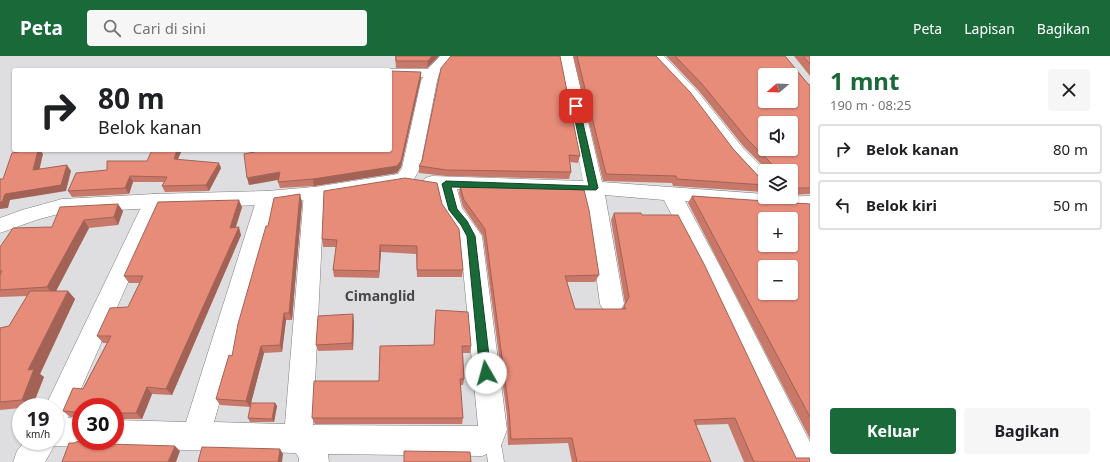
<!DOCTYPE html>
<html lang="id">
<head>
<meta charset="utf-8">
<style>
  :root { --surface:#fff; --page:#f6f6f6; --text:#202124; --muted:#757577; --line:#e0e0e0; --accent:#196939 }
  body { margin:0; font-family:"Noto Sans",sans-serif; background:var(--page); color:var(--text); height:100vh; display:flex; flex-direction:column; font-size:15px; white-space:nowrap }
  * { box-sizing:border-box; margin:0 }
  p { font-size:13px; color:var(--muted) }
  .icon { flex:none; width:22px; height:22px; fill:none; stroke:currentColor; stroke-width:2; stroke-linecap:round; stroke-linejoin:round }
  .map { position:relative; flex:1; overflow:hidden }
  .sheet { display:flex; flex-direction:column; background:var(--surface); width:300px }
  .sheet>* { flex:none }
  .hud { position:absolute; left:12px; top:12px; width:380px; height:84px; border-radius:4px; box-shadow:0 1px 3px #0004; background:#fff; color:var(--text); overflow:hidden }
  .needle { width:26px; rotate:251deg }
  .fabs { position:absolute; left:758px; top:12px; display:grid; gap:8px }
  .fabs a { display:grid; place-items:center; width:40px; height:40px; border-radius:4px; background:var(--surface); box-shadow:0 1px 3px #0004; font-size:20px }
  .speed { position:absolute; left:12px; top:342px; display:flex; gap:8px; font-size:20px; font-weight:700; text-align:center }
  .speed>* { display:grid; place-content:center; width:52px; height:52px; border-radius:50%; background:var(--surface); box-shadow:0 1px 3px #0004; line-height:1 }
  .speed small { font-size:10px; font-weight:400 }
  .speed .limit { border:6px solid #d22; background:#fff; color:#111 }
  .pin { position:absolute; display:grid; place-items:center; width:34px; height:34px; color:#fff; margin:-17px; border-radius:8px; box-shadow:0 2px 6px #0006 }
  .me { position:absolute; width:44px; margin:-22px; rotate:353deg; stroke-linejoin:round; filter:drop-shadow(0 0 3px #0008) }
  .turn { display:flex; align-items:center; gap:14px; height:84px; padding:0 20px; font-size:18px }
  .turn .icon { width:52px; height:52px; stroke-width:2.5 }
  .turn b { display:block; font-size:28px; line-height:34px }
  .round { display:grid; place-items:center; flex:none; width:42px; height:42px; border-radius:4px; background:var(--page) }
  .headline { display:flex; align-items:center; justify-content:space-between; height:68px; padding:0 20px }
  h1 { font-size:24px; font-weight:700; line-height:30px; color:var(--accent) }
  .cta { display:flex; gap:8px; margin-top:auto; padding:8px 20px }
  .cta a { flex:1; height:46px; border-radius:4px; background:var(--accent); color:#fff; font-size:16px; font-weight:700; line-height:46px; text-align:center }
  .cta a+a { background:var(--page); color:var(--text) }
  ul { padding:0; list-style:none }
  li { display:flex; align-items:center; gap:12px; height:50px; margin:0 8px 6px; padding:0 12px; border:2px solid var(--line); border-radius:4px }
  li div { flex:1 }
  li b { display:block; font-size:15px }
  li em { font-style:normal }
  header { display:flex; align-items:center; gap:24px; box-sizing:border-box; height:56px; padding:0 20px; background:var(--accent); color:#fff }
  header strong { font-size:19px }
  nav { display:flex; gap:22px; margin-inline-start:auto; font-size:14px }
  .search { width:280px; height:36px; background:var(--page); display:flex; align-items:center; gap:10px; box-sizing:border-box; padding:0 14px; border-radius:4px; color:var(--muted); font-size:15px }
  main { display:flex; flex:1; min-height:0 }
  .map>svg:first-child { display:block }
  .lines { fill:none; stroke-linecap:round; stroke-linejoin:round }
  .service-casing { stroke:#7e7e80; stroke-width:1 }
  .minor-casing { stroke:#7e7e80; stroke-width:1 }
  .tertiary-casing { stroke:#7e7e80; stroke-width:1 }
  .service { fill:#fff; fill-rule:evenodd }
  .minor { fill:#fff; fill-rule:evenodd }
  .tertiary { fill:#fff; fill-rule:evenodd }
  .wall { fill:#c87869 }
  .shaded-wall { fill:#a26255 }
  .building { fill:#e88c7a; stroke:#a26255; fill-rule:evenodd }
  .route { fill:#196939; stroke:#104425 }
  .labels { text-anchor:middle; stroke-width:4; stroke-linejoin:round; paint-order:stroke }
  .quarter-label { font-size:14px; font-weight:bold; fill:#484849; stroke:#dedee0 }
</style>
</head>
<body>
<header>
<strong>Peta</strong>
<div class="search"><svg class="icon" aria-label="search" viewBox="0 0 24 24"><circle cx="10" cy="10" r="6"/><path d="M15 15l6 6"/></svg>Cari di sini</div>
<nav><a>Peta</a><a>Lapisan</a><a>Bagikan</a></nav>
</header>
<main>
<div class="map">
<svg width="810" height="406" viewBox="0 0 810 406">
  <rect width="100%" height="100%" fill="#dedee0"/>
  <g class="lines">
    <g class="service-casing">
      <polygon id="service" points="490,374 496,376 502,393 504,406 488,406 486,393 482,382 484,376"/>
    </g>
    <g class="minor-casing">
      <g id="minor">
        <polygon points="559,0 573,0 602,126 765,138 765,141 810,140 810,154 685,145 722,214 810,386 810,406 789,406 700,214 664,144 605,139 624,248 620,255 612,258 604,255 600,248 585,138 457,133 462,152 482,180 507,374 500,392 482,400 328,398 329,406 299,406 299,402 296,397 115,392 105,388 103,385 115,385 115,364 186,366 257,142 260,137 267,135 274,137 277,142 214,366 285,368 304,137 307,132 314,131 321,132 324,137 313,369 478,370 460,180 443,154 438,132 425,130 423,126 425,122 432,120 583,125"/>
        <polygon points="649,0 664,0 698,36 743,92 766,115 765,115 765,132 758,130 731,100 688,42"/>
        <polygon points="390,13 432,13 437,14 439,17 437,20 432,21 390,21 390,14 385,14"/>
        <polygon points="154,138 161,140 164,145 68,362 81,363 81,385 92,385 91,387 81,391 54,390 45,406 13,406 17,395 25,385 55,385 55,351 45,351 144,145 147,140"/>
      </g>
    </g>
    <g class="tertiary-casing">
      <polygon id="tertiary" points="440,0 455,0 439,18 437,25 420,112 412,127 314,143 267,149 154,152 62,157 36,164 0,177 0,162 22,154 62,143 154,138 267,135 314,131 398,118 402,112 421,25 427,14"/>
    </g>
    <use href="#service" class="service"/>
    <use href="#minor" class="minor"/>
    <use href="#tertiary" class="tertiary"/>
  </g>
  <g class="wall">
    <polygon points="395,0 439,0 427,12 396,12"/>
    <polygon points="451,0 580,100 578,107 570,106 571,116 569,123 446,120 419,117 419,110 422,105"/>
    <polygon points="573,0 656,0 734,94 762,124 765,125 765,136 673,130 672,127 603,125"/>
    <polygon points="666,0 785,0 808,28 810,29 810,138 791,139 791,115 768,115 744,91 699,35"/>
    <polygon points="794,0 810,0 810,20"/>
    <polygon points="421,22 401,111 397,117 314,130 280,132 278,126 278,124 249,129 390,94"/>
    <polygon points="178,103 221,112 209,135 165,136 162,130 164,126 133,126 129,138 72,141 68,135 107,114 147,105"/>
    <polygon points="460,130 599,219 595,226 567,226 575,253 622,253 625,248 611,164 614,157 796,402 810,406 744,406 728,368 696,369 711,406 572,406 568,387 508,389 507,360 483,180 463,151 459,137"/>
    <polygon points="692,140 810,148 810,383 688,147"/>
    <polygon points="302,146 292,264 286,264 282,296 264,297 250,351 220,349 216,343 232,300 268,170"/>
    <polygon points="442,148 463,214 462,221 417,221 416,198 381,196 379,222 334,221 333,214 336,191 323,191 322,183"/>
    <polygon points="242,151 236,171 241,179 172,339 152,338 142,363 115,363 115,351 81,351 81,382 75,378 78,364 75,362 75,361 70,361 63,355 83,333 107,287 103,287 97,280 128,251 140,227 129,227 124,220"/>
    <polygon points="123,155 118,169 89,172 56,235 68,235 75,243 40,318 44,321 32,351 21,351 21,352 0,354 0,272 9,270 27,240 0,241 0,191 52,171"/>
    <polygon points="435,261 471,290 470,297 463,297 464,323 463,329 460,329 463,362 462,368 315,368 312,362 379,325 434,289"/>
    <polygon points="354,265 353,294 318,295 316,289"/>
    <polygon points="275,347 277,350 274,366 250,366 248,362"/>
  </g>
  <g class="shaded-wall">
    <polygon points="432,0 439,0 427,12 428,5"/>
    <polygon points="421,16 421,22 401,111 397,117 314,130 313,123"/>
    <polygon points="38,94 40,94 43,98 38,120 33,114"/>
    <polygon points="177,94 182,94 176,108 174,103"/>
    <polygon points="219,107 221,112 209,135 206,129"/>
    <polygon points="67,109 71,115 66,135 10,144 8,152 0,153 0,146 5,138"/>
    <polygon points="280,116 281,123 249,129 247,122"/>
    <polygon points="130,120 133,126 129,138 125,132"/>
    <polygon points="300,138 302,146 292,264 289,257"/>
    <polygon points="239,144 242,151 233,179 230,172"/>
    <polygon points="118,148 123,155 118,169 114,161"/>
    <polygon points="84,164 89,172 54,239 47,231"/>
    <polygon points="239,171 241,179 172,339 166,333"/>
    <polygon points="380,189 381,196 379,222 379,215"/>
    <polygon points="68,235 75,243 40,318 44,321 32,351 22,344 28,314"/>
    <polygon points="284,257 286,264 282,296 280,289"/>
    <polygon points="353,258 354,265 353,294 352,287"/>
    <polygon points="261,290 264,297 250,351 246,345"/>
    <polygon points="147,331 152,338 142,363 136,357"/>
    <polygon points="275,347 277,350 274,366 272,363"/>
    <polygon points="175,390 180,395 176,406 168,406"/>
    <polygon points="280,393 283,398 282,406 278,406"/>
  </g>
  <g class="building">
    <polygon points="396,0 432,0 428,5 396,5"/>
    <polygon points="451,0 560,0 580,100 569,99 571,116 447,114 419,110 422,105 441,12"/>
    <polygon points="577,0 656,0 690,36 734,94 762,124 765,125 765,129 677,123 676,120 606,118"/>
    <path d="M675,0H785L808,28L810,29V132H791V115H772V108L748,84L702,28ZM765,19H791V45H765ZM765,67H791V93H765Z"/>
    <polygon points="803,0 810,0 810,8"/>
    <polygon points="390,15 421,16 401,105 397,110 313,123 278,126 280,116 247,122 244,98 265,94 390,94"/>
    <polygon points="28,94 38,94 33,114 67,109 61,129 5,138 2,146 0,146 0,123 3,123 12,97"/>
    <polygon points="152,94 177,94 174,103 219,107 206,129 162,130 167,121 130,120 125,132 68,135 76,117 107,114 107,105 147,105"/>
    <polygon points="405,122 437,127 442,148 459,173 463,214 417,214 417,190 380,189 379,215 333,214 337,184 322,183 324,135"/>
    <polygon points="460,130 584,134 589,154 599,219 565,220 575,253 626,253 624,250 629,241 614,157 641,157 642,159 678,159 704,208 796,402 810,402 810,406 754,406 735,362 694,364 711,406 577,406 572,382 511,383 509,354 485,173 464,144"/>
    <polygon points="300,138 289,257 284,257 280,289 261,290 246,345 216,343 229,299 232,300 238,268 266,170 268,170 274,142"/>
    <path d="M692,140L810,148V361ZM765,163H791V189H765ZM765,211H791V237H765Z"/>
    <polygon points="239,144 230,172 239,171 166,333 147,331 136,357 115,357 115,351 81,351 81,378 75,378 75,372 79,362 75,362 75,356 63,355 73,332 83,333 111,280 97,280 110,252 128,251 143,220 124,220 158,146"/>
    <polygon points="118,148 114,161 84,164 47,231 0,234 0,219 2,215 0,215 0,191 13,172 52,171 60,151"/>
    <polygon points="30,235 68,235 28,314 34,313 22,344 0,346 0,272 9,270"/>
    <polygon points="436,254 468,256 471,290 462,290 464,323 460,323 463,362 312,362 314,325 379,325 380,290 434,289"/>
    <polygon points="353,258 352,287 316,289 318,260"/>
    <polygon points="251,347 275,347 272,363 248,362"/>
    <polygon points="81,384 81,385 100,385 108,388 175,390 168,406 62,406 69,387 74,387"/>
    <polygon points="202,391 280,393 278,406 198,406"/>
    <polygon points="404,395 470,396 471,406 404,406"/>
  </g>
  <polygon class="route" points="573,48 579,50 598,132 596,134 451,131 457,153 467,165 475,180 491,317 490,320 486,322 482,320 480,317 467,180 461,169 449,154 442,128 446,125 589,130 572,50"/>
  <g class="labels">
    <g class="quarter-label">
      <text x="380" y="245">Cimanglid</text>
    </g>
  </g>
</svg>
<div class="fabs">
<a><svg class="needle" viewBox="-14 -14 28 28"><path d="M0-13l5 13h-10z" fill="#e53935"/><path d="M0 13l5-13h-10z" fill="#757577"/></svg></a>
<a><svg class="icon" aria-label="sound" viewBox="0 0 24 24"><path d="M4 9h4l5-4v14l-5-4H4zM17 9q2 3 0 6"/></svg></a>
<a><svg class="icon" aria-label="layers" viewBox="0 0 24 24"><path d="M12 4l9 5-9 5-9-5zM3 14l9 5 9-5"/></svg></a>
<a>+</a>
<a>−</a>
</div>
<div class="speed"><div>19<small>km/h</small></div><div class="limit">30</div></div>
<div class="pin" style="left:576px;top:50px;background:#d93025"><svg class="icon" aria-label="arrive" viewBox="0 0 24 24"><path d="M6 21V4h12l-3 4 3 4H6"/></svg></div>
<svg class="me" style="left:486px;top:317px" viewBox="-20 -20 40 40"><circle r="19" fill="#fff"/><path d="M0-13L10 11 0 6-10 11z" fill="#196939"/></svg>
<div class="hud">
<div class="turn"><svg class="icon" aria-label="right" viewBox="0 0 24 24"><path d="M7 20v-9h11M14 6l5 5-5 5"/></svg><div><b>80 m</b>Belok kanan</div></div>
</div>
</div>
<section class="sheet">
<div class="headline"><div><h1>1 mnt</h1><p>190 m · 08:25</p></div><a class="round"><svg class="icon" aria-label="close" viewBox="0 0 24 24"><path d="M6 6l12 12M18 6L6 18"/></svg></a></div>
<ul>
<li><svg class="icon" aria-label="right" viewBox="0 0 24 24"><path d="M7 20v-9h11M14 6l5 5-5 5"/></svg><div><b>Belok kanan</b></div><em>80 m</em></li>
<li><svg class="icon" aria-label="left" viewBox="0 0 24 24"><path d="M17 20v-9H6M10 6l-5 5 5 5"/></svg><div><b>Belok kiri</b></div><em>50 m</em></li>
</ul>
<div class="cta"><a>Keluar</a><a>Bagikan</a></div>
</section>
</main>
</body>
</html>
